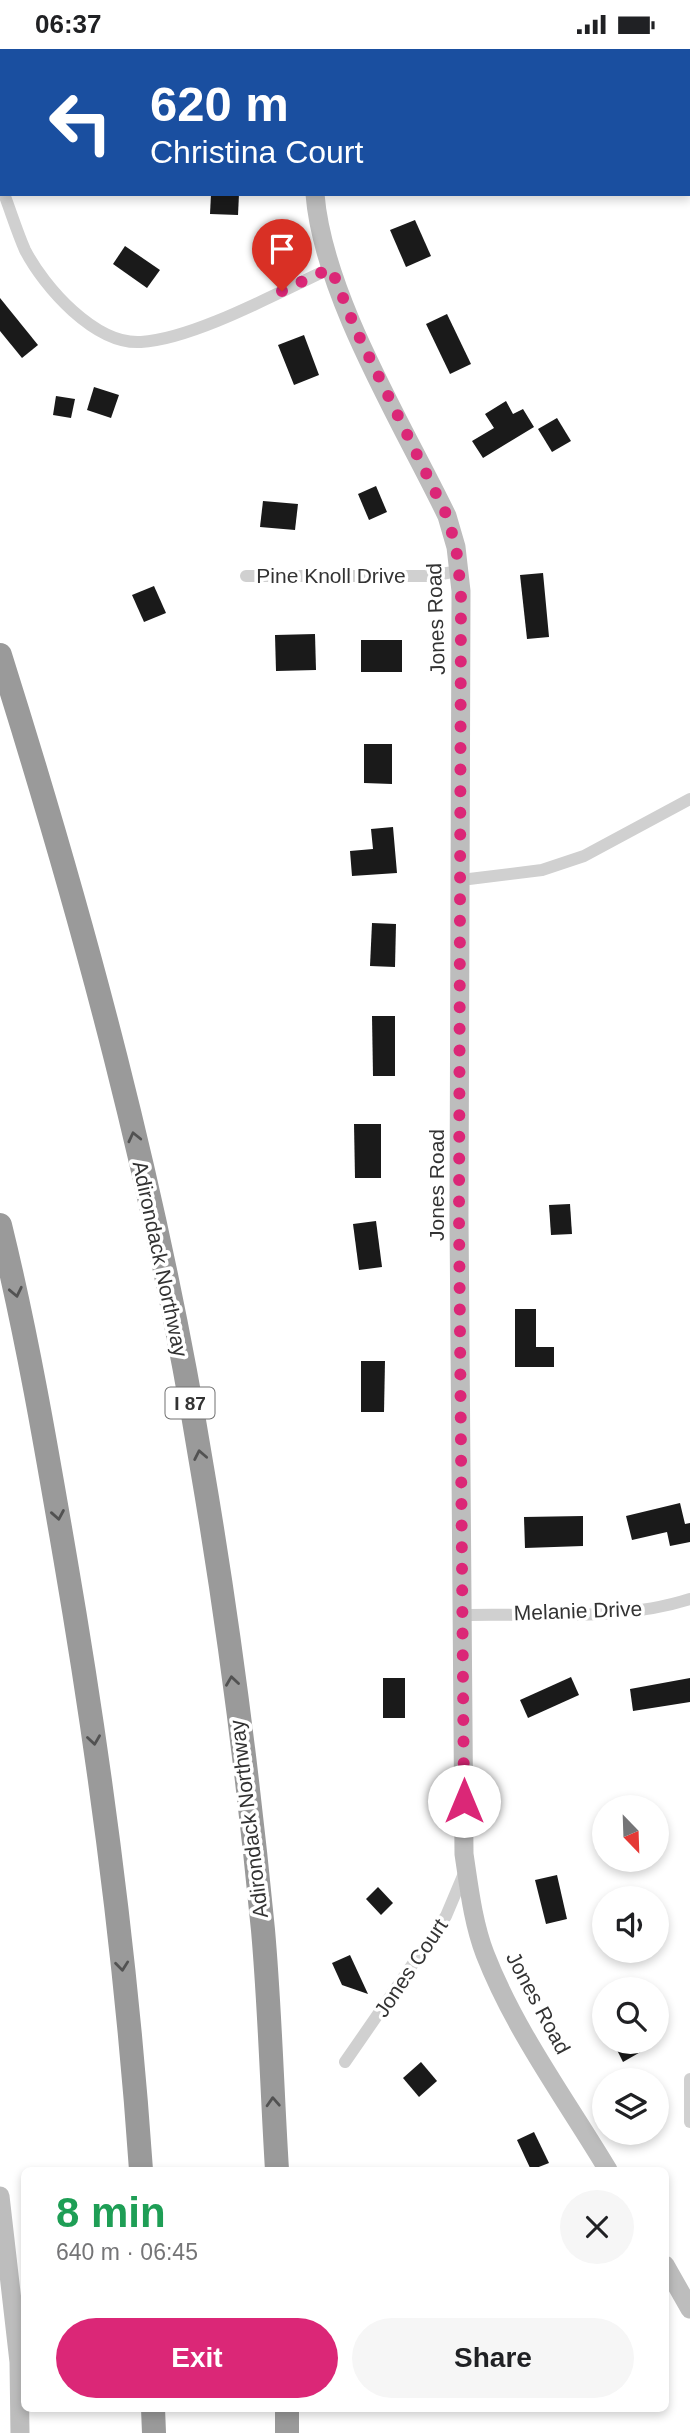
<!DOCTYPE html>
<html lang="en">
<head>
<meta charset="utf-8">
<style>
  :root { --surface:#fff; --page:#f6f6f6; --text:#202124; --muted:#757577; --accent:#db2777 }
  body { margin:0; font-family:Helvetica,sans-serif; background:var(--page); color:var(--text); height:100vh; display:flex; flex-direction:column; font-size:26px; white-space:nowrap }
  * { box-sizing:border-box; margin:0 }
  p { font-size:23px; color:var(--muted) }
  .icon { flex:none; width:38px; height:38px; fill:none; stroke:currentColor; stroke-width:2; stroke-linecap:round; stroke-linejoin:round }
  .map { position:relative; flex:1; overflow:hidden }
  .side { position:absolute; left:21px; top:2118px; width:648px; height:245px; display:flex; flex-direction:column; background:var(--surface); border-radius:10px; box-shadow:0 4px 10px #0003 }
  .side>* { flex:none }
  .banner { position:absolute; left:0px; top:0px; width:691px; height:147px; box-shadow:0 4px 10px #0003; background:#1a4fa0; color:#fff; overflow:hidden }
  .needle { width:46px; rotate:157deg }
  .fabs { position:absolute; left:592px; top:1746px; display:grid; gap:14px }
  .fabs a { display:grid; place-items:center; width:77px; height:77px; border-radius:50%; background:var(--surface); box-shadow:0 4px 10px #0003; font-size:35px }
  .pin { position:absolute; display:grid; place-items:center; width:60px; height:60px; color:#fff; margin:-72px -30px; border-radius:50% 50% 50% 0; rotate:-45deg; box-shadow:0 0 7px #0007 }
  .pin .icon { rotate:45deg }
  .me { position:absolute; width:77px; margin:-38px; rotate:0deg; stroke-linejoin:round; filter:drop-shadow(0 0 5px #0008) }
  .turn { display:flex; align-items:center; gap:24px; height:147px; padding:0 35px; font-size:32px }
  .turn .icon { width:91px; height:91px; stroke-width:2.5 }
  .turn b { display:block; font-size:49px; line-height:60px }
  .round { display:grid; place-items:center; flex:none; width:74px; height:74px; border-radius:37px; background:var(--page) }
  .head { display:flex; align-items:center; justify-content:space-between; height:119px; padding:0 35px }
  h1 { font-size:42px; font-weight:600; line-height:52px; color:#1e9e55 }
  .cta { display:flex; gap:14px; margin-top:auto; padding:14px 35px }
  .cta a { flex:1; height:80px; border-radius:42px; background:var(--accent); color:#fff; font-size:28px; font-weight:600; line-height:80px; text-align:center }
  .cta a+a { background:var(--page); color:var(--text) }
  .status { display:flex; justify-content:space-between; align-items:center; height:49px; padding:0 35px; background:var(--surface); direction:ltr }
  .status svg { height:19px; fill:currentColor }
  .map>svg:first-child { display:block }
  .building { fill:#1a1a1a }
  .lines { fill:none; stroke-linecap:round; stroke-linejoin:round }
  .street { stroke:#d0d0d0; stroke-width:12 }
  .secondary { stroke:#bdbdbd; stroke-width:19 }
  .highway { stroke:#9a9a9a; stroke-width:24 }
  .oneway { stroke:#525252 }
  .route { stroke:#db2777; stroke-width:12; stroke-dasharray:0 21.6 }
  .labels { text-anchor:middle; stroke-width:7; stroke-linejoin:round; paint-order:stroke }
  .shield { fill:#fff; stroke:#707070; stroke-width:2 }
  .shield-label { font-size:19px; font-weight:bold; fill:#333 }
  .street-label { font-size:21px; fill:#333; stroke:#fff }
</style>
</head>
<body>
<div class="status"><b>06:37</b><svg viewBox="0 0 49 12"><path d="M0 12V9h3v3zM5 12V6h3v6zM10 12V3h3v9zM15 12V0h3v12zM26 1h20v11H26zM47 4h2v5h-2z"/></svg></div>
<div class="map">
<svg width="690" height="2384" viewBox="0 0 690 2384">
  <rect width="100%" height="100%" fill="#fff"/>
  <g class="building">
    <polygon points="211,145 239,145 238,166 210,165"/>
    <polygon points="415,171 431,207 406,218 390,181"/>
    <polygon points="125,197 160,221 147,239 113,215"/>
    <polygon points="0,249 38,296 22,309 0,282"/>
    <polygon points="447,265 471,315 450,325 426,275"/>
    <polygon points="304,286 319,326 294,336 278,296"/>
    <polygon points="94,338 119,346 111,369 87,361"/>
    <polygon points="56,347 75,350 71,369 53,366"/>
    <polygon points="506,352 513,365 523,360 534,378 483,409 472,392 494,379 485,365"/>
    <polygon points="557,369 571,392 552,403 538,380"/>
    <polygon points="376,437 387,463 369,471 358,445"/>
    <polygon points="263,452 298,455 295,481 260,478"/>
    <polygon points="543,524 549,588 527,590 520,526"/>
    <polygon points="154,537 166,564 144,573 132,546"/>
    <polygon points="315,585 316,621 276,622 275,586"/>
    <rect x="361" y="591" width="41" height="32"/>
    <polygon points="364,695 392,695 392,735 364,734"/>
    <polygon points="393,778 397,824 352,827 350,802 373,800 371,780"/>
    <polygon points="372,874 396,875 395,918 370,917"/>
    <polygon points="372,967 395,967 395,1027 373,1027"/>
    <polygon points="354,1075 381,1075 381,1129 355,1129"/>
    <polygon points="570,1155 572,1185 551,1186 549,1156"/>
    <polygon points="376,1172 382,1218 359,1221 353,1175"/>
    <polygon points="515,1260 536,1260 536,1298 554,1298 554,1318 515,1318"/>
    <polygon points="361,1312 385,1312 384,1363 361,1363"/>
    <polygon points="680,1454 685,1475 690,1474 690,1493 670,1497 667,1483 632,1491 626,1467"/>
    <polygon points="583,1467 583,1497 525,1499 524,1468"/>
    <polygon points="571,1628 579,1646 528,1669 520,1651"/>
    <rect x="383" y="1629" width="22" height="40"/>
    <polygon points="690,1629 690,1653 633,1662 630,1640"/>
    <polygon points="557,1826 567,1870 546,1875 535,1831"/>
    <polygon points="378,1838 393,1854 381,1866 366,1850"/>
    <polygon points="350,1906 368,1945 342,1936 332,1914"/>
    <polygon points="613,1993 658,1993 623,2013"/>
    <polygon points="421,2013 437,2032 419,2048 403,2029"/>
    <polygon points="534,2083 549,2114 531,2121 517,2091"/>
  </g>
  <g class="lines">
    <g class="street">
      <polyline points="128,0 134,2"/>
      <path d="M4,145C11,163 17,183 25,201C44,238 95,296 141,293C194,290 281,242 331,219"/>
      <polyline points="246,527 429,527 459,522"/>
      <polyline points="461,831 542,821 584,807 690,750"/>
      <path d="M464,1566C538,1564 619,1573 690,1550"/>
      <polyline points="345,2013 446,1867 465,1822"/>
      <polyline points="690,2030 690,2073"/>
    </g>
    <g class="secondary">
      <polyline points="333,2 334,0"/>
      <path d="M315,145C323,246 402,374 447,467L456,498L461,542L459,1167L464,1805C469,1838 473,1874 485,1905C515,1982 566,2051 608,2121"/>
      <polyline points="0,2147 19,2313 20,2384"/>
      <polyline points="665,2216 690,2260"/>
    </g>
    <g class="highway">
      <path d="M0,606C84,872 157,1143 202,1419C228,1571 248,1726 263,1881C270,1960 272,2041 277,2121"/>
      <path d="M0,1176C27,1286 46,1397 65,1508C100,1711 127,1916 141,2121"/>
      <polyline points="153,2359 154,2384"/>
      <polyline points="287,2359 287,2384"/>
    </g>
  </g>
  <defs><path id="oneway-chevron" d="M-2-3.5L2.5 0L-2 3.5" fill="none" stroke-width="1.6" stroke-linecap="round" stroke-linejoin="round" transform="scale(1.75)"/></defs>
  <g class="oneway">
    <use href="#oneway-chevron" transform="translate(134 1088) rotate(-103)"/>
    <use href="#oneway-chevron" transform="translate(16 1243) rotate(78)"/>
    <use href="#oneway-chevron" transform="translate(200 1406) rotate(-101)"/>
    <use href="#oneway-chevron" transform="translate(58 1466) rotate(80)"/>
    <use href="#oneway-chevron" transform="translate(232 1632) rotate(-98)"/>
    <use href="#oneway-chevron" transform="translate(94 1691) rotate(82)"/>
    <use href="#oneway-chevron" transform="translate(122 1917) rotate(84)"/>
    <use href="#oneway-chevron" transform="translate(273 2053) rotate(-93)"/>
  </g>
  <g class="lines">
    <polyline class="route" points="282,242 331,219 356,281 447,467 456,498 461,542 459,1167 464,1752"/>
  </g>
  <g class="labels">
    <rect class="shield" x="165.5" y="1338.5" width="49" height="31" rx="5"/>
    <g class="shield-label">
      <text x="190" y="1361">I 87</text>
    </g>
    <g class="street-label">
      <text x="331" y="534">Pine Knoll Drive</text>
      <text transform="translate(436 570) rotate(-92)" y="7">Jones Road</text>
      <text transform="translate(437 1136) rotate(-90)" y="7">Jones Road</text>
      <text transform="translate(160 1210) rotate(78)" y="7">Adirondack Northway</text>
      <text transform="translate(578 1562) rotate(-2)" y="7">Melanie Drive</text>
      <text transform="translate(249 1770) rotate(-97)" y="7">Adirondack Northway</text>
      <text transform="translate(411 1919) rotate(-56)" y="7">Jones Court</text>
      <text transform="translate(538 1954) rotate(62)" y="7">Jones Road</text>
    </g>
  </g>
</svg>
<div class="fabs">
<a><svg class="needle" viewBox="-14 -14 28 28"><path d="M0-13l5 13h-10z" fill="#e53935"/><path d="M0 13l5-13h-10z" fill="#757577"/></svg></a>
<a><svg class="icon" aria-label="sound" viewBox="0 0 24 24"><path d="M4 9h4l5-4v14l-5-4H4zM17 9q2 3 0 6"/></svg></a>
<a><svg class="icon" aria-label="search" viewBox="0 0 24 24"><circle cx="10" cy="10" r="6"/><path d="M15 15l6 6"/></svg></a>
<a><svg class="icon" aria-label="layers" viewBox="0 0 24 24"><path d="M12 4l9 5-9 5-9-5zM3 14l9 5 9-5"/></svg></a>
</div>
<div class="pin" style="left:282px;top:242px;background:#d93025"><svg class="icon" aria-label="arrive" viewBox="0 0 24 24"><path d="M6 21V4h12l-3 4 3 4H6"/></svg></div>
<svg class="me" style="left:464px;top:1752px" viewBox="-20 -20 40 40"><circle r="19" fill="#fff"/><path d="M0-13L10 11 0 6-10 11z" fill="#db2777"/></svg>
<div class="banner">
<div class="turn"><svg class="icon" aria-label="left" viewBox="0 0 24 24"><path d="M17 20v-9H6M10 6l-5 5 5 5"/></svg><div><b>620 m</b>Christina Court</div></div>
</div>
<section class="side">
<div class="head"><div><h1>8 min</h1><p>640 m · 06:45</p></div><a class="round"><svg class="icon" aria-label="close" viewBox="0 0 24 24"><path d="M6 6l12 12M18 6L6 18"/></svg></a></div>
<div class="cta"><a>Exit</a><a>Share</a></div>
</section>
</div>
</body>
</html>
